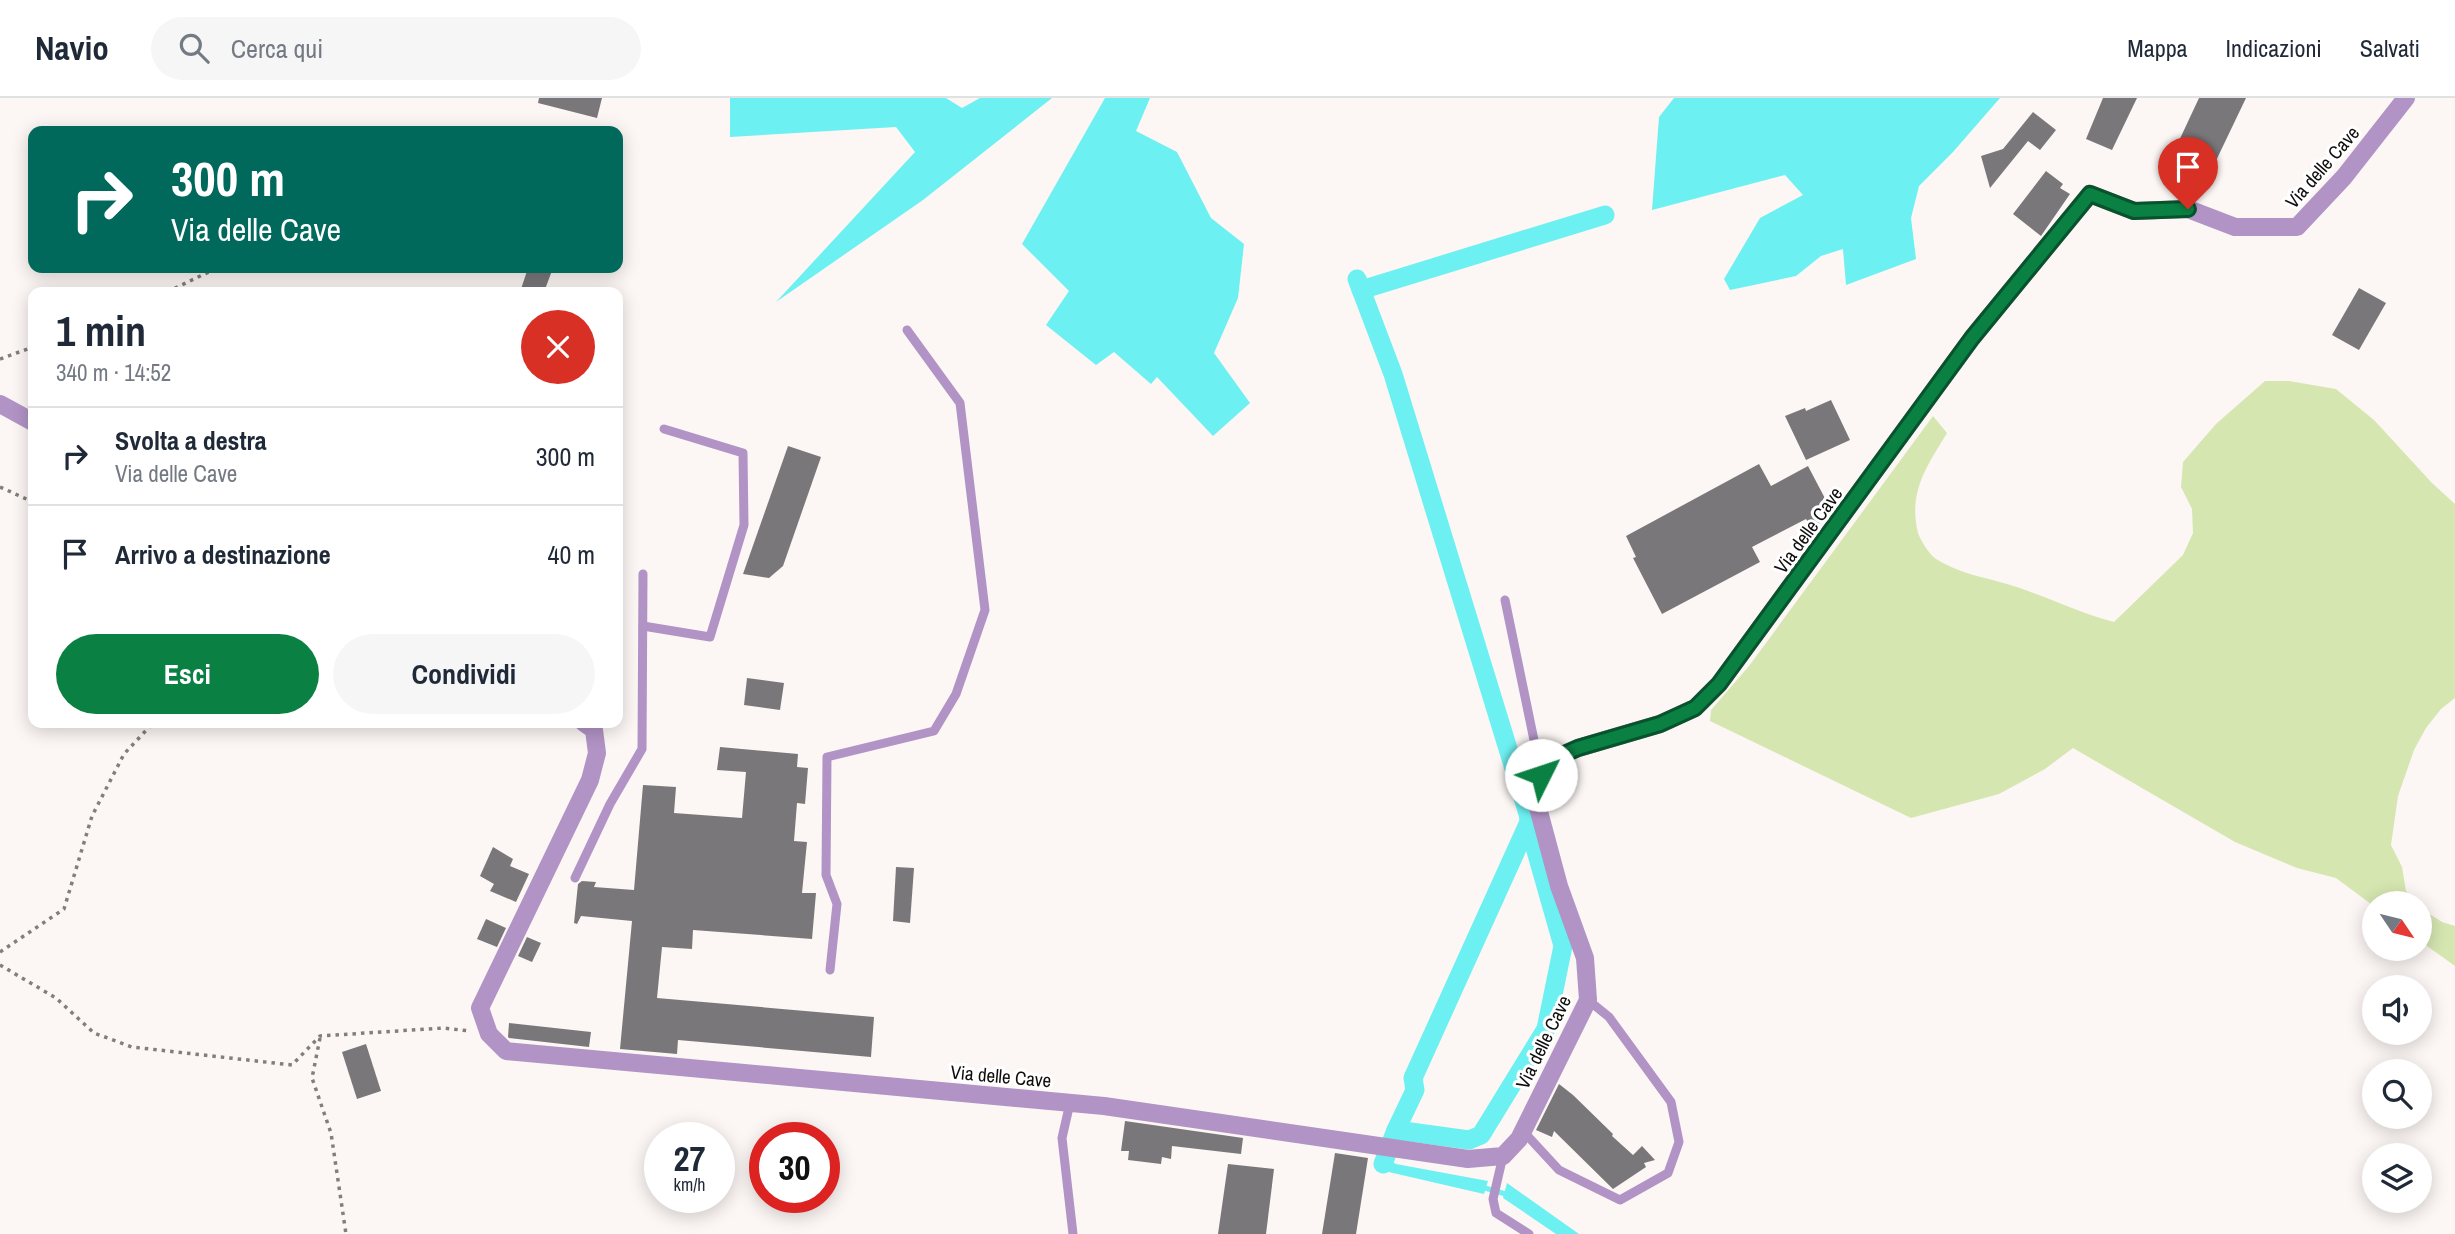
<!DOCTYPE html>
<html lang="it">
<head>
<meta charset="utf-8">
<style>
  :root { --surface:#fff; --page:#f6f6f7; --text:#1f2937; --muted:#747a83; --line:#e0e1e3; --accent:#0b8043 }
  body { margin:0; font-family:"Archivo Narrow",sans-serif; background:var(--page); color:var(--text); height:100vh; display:flex; flex-direction:column; font-size:26px; white-space:nowrap }
  * { box-sizing:border-box; margin:0 }
  p { font-size:23px; color:var(--muted) }
  .icon { flex:none; width:38px; height:38px; fill:none; stroke:currentColor; stroke-width:2; stroke-linecap:round; stroke-linejoin:round }
  .map { position:relative; flex:1; overflow:hidden }
  .side { position:absolute; left:28px; top:189px; width:595px; height:441px; display:flex; flex-direction:column; background:var(--surface); border-radius:14px; box-shadow:0 4px 18px #0003 }
  .side>* { flex:none }
  .hud { position:absolute; left:28px; top:28px; width:595px; height:147px; border-radius:14px; box-shadow:0 4px 18px #0003; background:#00695c; color:#fff; overflow:hidden }
  .needle { width:46px; rotate:125deg }
  .controls { position:absolute; left:2362px; top:793px; display:grid; gap:14px }
  .controls a { display:grid; place-items:center; width:70px; height:70px; border-radius:50%; background:var(--surface); box-shadow:0 4px 18px #0003; font-size:35px }
  .speed { position:absolute; left:644px; top:1024px; display:flex; gap:14px; font-size:35px; font-weight:700; text-align:center }
  .speed>* { display:grid; place-content:center; width:91px; height:91px; border-radius:50%; background:var(--surface); box-shadow:0 4px 18px #0003; line-height:1 }
  .speed small { font-size:18px; font-weight:400 }
  .speed .limit { border:10px solid #d22; background:#fff; color:#111 }
  .pin { position:absolute; display:grid; place-items:center; width:60px; height:60px; color:#fff; margin:-72px -30px; border-radius:50% 50% 50% 0; rotate:-45deg; box-shadow:0 0 7px #0007 }
  .pin .icon { rotate:45deg }
  .me { position:absolute; width:77px; margin:-38px; rotate:49deg; stroke-linejoin:round; filter:drop-shadow(0 0 5px #0008) }
  .turn { display:flex; align-items:center; gap:24px; height:147px; padding:0 28px; font-size:32px }
  .turn .icon { width:91px; height:91px; stroke-width:2.5 }
  .turn b { display:block; font-size:49px; line-height:60px }
  .round { display:grid; place-items:center; flex:none; width:74px; height:74px; border-radius:37px; background:var(--page) }
  .summary { display:flex; align-items:center; justify-content:space-between; height:119px; padding:0 28px }
  h1 { font-size:42px; font-weight:700; line-height:52px }
  .primary-button { display:flex; gap:14px; margin-top:auto; padding:14px 28px }
  .primary-button a { flex:1; height:80px; border-radius:42px; background:var(--accent); color:#fff; font-size:28px; font-weight:700; line-height:80px; text-align:center }
  .primary-button a+a { background:var(--page); color:var(--text) }
  ul { padding:0; list-style:none }
  li { display:flex; align-items:center; gap:21px; height:98px; padding:0 28px; border-top:2px solid var(--line) }
  li div { flex:1 }
  li b { display:block; font-size:26px }
  li em { font-style:normal }
  header { display:flex; align-items:center; gap:42px; box-sizing:border-box; height:98px; padding:0 35px; background:var(--surface); border-bottom:2px solid var(--line) }
  header strong { font-size:33px }
  nav { display:flex; gap:38px; margin-inline-start:auto; font-size:24px }
  .search { width:490px; height:63px; background:var(--page); display:flex; align-items:center; gap:18px; box-sizing:border-box; padding:0 24px; border-radius:38px; color:var(--muted); font-size:26px }
  .map>svg:first-child { display:block }
  .green { fill:#d6e6b1 }
  .water { fill:#6df0f1 }
  .lines { fill:none; stroke-linecap:round; stroke-linejoin:round }
  .stream { stroke:#6df0f1; stroke-width:5 }
  .canal { stroke:#6df0f1; stroke-width:19 }
  .building { fill:#7a777a }
  .path { stroke:#817e7c; stroke-width:3.5; stroke-dasharray:3.5 5; stroke-linecap:butt }
  .lane { stroke:#b193c5; stroke-width:9 }
  .street { stroke:#b193c5; stroke-width:18 }
  .route-casing { stroke:#07532c; stroke-width:18 }
  .route { stroke:#0b8043; stroke-width:12 }
  .labels { text-anchor:middle; stroke-width:6; stroke-linejoin:round; paint-order:stroke }
  .street-label { font-size:19px; fill:#100e0d; stroke:#fff }
</style>
</head>
<body>
<header>
<strong>Navio</strong>
<div class="search"><svg class="icon" aria-label="search" viewBox="0 0 24 24"><circle cx="10" cy="10" r="6"/><path d="M15 15l6 6"/></svg>Cerca qui</div>
<nav><a>Mappa</a><a>Indicazioni</a><a>Salvati</a></nav>
</header>
<div class="map">
<svg width="2455" height="1136" viewBox="0 0 2455 1136">
  <rect width="100%" height="100%" fill="#fcf7f4"/>
  <g class="green">
    <path d="M2265,283H2289L2336,291L2374,322L2432,385L2455,406V600L2441,611L2426,630L2414,652L2398,698L2391,747L2402,769L2406,793L2416,805H2375V809L2336,780L2297,770L2235,744L2073,650L2045,671L1999,696L1911,720L1710,623L1711,612L1749,568L1933,318L1947,335C1927,368 1908,394 1918,435C1921,443 1929,456 1936,461C1958,475 1983,479 2007,486C2044,497 2077,514 2114,524L2183,457L2193,435L2192,411L2181,389L2183,364L2216,326Z"/>
    <polygon points="2420,810 2442,824 2455,828 2455,868 2420,843"/>
  </g>
  <g class="water">
    <polygon points="730,0 946,0 962,10 980,0 1052,0 923,102 776,204 915,54 896,29 730,39"/>
    <polygon points="1105,0 1150,0 1136,33 1177,54 1211,120 1244,146 1238,200 1214,255 1250,305 1213,338 1157,279 1151,286 1114,254 1096,267 1046,227 1069,193 1022,146"/>
    <polygon points="1674,0 2000,0 1953,54 1919,88 1911,120 1916,161 1846,187 1843,151 1821,158 1796,178 1730,192 1724,181 1760,120 1803,97 1785,77 1652,112 1659,19"/>
    <polygon points="1385,1060 1396,1066 1488,1083 1484,1096 1380,1072 1377,1068 1380,1061"/>
    <polygon points="1507,1085 1579,1136 1556,1136 1503,1100"/>
  </g>
  <g class="lines">
    <polyline class="stream" points="1478,1088 1509,1097"/>
    <g class="canal">
      <polyline points="1357,181 1393,276 1528,716 1534,746 1563,848 1546,931 1481,1037 1469,1042 1396,1032 1383,1066"/>
      <polyline points="1361,192 1605,117"/>
      <polyline points="1396,1032 1415,992 1413,980 1529,724"/>
    </g>
  </g>
  <g class="building">
    <polygon points="539,0 602,0 597,20 538,5"/>
    <polygon points="2103,0 2137,0 2112,52 2086,41"/>
    <polygon points="2199,0 2246,0 2201,94 2163,77"/>
    <polygon points="2033,14 2056,32 2040,52 2028,43 1990,90 1981,58 2003,51"/>
    <polygon points="2046,73 2063,86 2060,90 2070,96 2041,138 2013,116"/>
    <polygon points="528,170 553,170 544,194 520,194"/>
    <polygon points="2359,190 2386,205 2359,252 2332,237"/>
    <polygon points="1831,302 1850,342 1806,362 1785,318 1805,310 1806,313"/>
    <polygon points="788,348 821,359 783,468 769,480 743,476"/>
    <polygon points="1759,366 1771,388 1808,368 1829,408 1819,415 1822,424 1811,429 1806,421 1752,449 1760,464 1662,516 1633,460 1636,459 1626,438"/>
    <polygon points="747,580 784,585 780,612 744,607"/>
    <polygon points="720,649 798,656 797,669 808,670 805,706 797,705 794,743 807,744 802,795 816,795 812,841 693,832 692,851 662,849 657,900 874,919 871,959 678,942 677,956 620,951 632,823 581,818 577,826 574,825 578,786 582,783 596,784 594,789 634,792 643,687 676,689 674,715 742,720 746,674 717,672"/>
    <polygon points="493,749 513,761 510,768 529,776 516,804 490,793 494,786 480,778"/>
    <polygon points="896,769 914,770 910,825 893,823"/>
    <polygon points="486,821 506,830 497,849 477,841"/>
    <polygon points="527,839 541,845 532,864 518,858"/>
    <polygon points="509,925 591,934 589,949 509,940 508,939"/>
    <polygon points="366,946 381,993 357,1001 342,954"/>
    <polygon points="1559,986 1573,997 1613,1036 1612,1038 1633,1057 1642,1048 1655,1062 1644,1065 1646,1069 1613,1091 1554,1033 1552,1039 1536,1032"/>
    <polygon points="1125,1023 1243,1040 1241,1056 1172,1048 1171,1061 1162,1059 1161,1066 1128,1062 1129,1053 1121,1053"/>
    <polygon points="1335,1055 1368,1060 1356,1136 1322,1136"/>
    <polygon points="1228,1066 1274,1071 1266,1136 1218,1136"/>
  </g>
  <g class="lines">
    <g class="path">
      <polyline points="167,194 217,170"/>
      <polyline points="0,261 33,249"/>
      <polyline points="0,389 33,404"/>
      <polyline points="0,854 64,811 92,718 124,656 153,625"/>
      <polyline points="0,867 56,900 94,935 132,949 292,967 320,938 443,930 470,933"/>
      <polyline points="320,940 312,980 331,1035 346,1136"/>
    </g>
    <g class="lane">
      <polyline points="1505,502 1541,676"/>
      <polyline points="643,528 710,539 744,427 743,355 664,331"/>
      <polyline points="575,780 610,706 642,651 643,476"/>
      <polyline points="830,872 837,806 826,777 827,659 934,633 956,596 985,512 960,305 907,232"/>
      <polyline points="1070,1005 1062,1040 1073,1136"/>
      <polyline points="1523,1033 1559,1072 1620,1102 1668,1075 1679,1044 1671,1004 1609,919 1588,902"/>
      <polyline points="1503,1058 1493,1101 1496,1115 1529,1136"/>
    </g>
    <g class="street">
      <polyline points="0,306 33,324"/>
      <polyline points="584,625 594,632 597,655 590,682 480,910 489,936 506,953 1104,1008 1468,1061 1503,1058 1519,1041 1588,902 1585,860 1559,788 1537,706 1541,677 1551,662 1578,650 1660,626 1695,610 1719,586 1972,240 2090,96 2134,113 2188,111 2235,129 2297,129 2344,79 2406,0"/>
    </g>
  </g>
  <g class="lines">
    <g class="route-casing">
      <polyline id="route" points="1541,677 1551,662 1578,650 1660,626 1695,610 1719,586 1972,240 2090,96 2134,113 2188,111"/>
    </g>
    <use href="#route" class="route"/>
  </g>
  <g class="labels">
    <g class="street-label">
      <text transform="translate(2322 69) rotate(-49)" y="7">Via delle Cave</text>
      <text transform="translate(1808 432) rotate(-54)" y="7">Via delle Cave</text>
      <text transform="translate(1543 944) rotate(-64)" y="7">Via delle Cave</text>
      <text transform="translate(1001 978) rotate(5)" y="7">Via delle Cave</text>
    </g>
  </g>
</svg>
<div class="controls">
<a><svg class="needle" viewBox="-14 -14 28 28"><path d="M0-13l5 13h-10z" fill="#e53935"/><path d="M0 13l5-13h-10z" fill="#747a83"/></svg></a>
<a><svg class="icon" aria-label="sound" viewBox="0 0 24 24"><path d="M4 9h4l5-4v14l-5-4H4zM17 9q2 3 0 6"/></svg></a>
<a><svg class="icon" aria-label="search" viewBox="0 0 24 24"><circle cx="10" cy="10" r="6"/><path d="M15 15l6 6"/></svg></a>
<a><svg class="icon" aria-label="layers" viewBox="0 0 24 24"><path d="M12 4l9 5-9 5-9-5zM3 14l9 5 9-5"/></svg></a>
</div>
<div class="speed"><div>27<small>km/h</small></div><div class="limit">30</div></div>
<div class="pin" style="left:2188px;top:111px;background:#d93025"><svg class="icon" aria-label="arrive" viewBox="0 0 24 24"><path d="M6 21V4h12l-3 4 3 4H6"/></svg></div>
<svg class="me" style="left:1541px;top:677px" viewBox="-20 -20 40 40"><circle r="19" fill="#fff"/><path d="M0-13L10 11 0 6-10 11z" fill="#0b8043"/></svg>
<div class="hud">
<div class="turn"><svg class="icon" aria-label="right" viewBox="0 0 24 24"><path d="M7 20v-9h11M14 6l5 5-5 5"/></svg><div><b>300 m</b>Via delle Cave</div></div>
</div>
<section class="side">
<div class="summary"><div><h1>1 min</h1><p>340 m · 14:52</p></div><a class="round" style="background:#d93025;color:#fff"><svg class="icon" aria-label="close" viewBox="0 0 24 24"><path d="M6 6l12 12M18 6L6 18"/></svg></a></div>
<ul>
<li><svg class="icon" aria-label="right" viewBox="0 0 24 24"><path d="M7 20v-9h11M14 6l5 5-5 5"/></svg><div><b>Svolta a destra</b><p>Via delle Cave</p></div><em>300 m</em></li>
<li><svg class="icon" aria-label="arrive" viewBox="0 0 24 24"><path d="M6 21V4h12l-3 4 3 4H6"/></svg><div><b>Arrivo a destinazione</b></div><em>40 m</em></li>
</ul>
<div class="primary-button"><a>Esci</a><a>Condividi</a></div>
</section>
</div>
</body>
</html>
